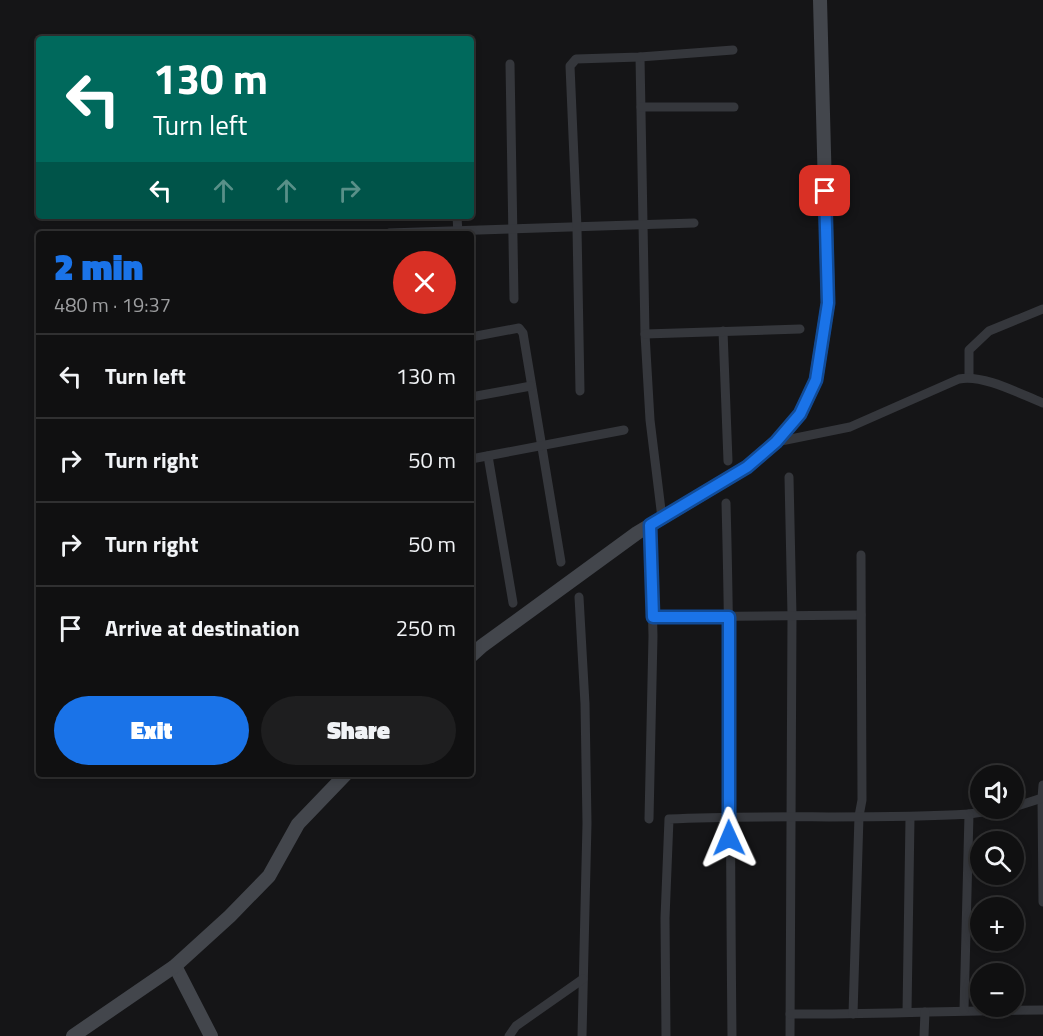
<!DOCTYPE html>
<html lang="en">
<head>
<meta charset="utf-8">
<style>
  :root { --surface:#101011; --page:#1e1e1f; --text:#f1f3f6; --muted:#9c9d9f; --line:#303031; --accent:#1a73e8 }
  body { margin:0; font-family:"Titillium Web",sans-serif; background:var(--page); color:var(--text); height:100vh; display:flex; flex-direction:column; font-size:22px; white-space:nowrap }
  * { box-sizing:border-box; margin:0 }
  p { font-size:20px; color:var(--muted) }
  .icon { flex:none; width:33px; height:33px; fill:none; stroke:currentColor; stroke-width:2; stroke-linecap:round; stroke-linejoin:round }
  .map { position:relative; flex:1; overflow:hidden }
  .drawer { position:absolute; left:36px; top:231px; width:438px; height:546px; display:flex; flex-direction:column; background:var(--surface); border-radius:6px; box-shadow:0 3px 9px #0003,0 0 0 2px var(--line) }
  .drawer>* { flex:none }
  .top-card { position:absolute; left:36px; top:36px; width:438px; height:183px; border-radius:6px; box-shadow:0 3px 9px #0003,0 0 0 2px var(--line); background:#00695c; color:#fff; overflow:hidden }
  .tools { position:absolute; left:970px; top:765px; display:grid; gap:12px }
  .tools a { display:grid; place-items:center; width:54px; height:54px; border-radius:50%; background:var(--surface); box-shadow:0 3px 9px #0003,0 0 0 2px var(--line); font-size:30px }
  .pin { position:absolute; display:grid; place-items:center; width:51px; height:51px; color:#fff; margin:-26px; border-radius:12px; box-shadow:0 3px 9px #0006 }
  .me { position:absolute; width:66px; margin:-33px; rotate:359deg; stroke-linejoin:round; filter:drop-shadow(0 0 4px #0008) }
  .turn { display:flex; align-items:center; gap:21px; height:126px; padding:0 18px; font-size:27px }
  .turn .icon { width:78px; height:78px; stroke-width:2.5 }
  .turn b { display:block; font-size:42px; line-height:51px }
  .lanes { display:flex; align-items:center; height:57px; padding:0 18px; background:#0003; justify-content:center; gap:30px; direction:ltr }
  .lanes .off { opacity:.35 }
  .round { display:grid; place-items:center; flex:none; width:63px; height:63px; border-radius:32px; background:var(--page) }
  .head { display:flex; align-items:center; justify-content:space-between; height:102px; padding:0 18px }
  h1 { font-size:36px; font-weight:800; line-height:45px; color:var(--accent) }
  .action { display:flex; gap:12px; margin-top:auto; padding:12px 18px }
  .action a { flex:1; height:69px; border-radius:36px; background:var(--accent); color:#fff; font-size:24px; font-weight:800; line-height:69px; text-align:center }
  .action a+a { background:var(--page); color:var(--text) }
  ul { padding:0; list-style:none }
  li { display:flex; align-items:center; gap:18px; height:84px; padding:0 18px; border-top:2px solid var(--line) }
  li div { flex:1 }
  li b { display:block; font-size:22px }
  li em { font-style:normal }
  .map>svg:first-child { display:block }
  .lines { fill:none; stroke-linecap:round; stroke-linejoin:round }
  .street { stroke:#35373c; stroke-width:9 }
  .secondary { stroke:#43464c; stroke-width:14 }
  .route-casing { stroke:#114b97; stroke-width:15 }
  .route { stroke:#1a73e8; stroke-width:10 }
</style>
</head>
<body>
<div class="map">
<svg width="1043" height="1036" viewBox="0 0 1043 1036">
  <rect width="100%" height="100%" fill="#151517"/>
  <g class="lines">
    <g class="street">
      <polyline points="640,57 645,334 650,420 662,518"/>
      <polyline points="510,64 514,299"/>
      <polyline points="641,107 734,107"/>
      <polyline points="457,216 458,234"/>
      <polyline points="389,233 694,223"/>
      <polyline points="723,331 728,461"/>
      <polyline points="645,334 800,329"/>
      <polyline points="471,337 519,328 523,333 561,562"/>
      <polyline points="969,377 969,350 989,331 1043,309"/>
      <polyline points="580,391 577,228 570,66 576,59 640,57 733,50"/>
      <polyline points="471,397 531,386"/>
      <path d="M776,442L850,427L959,379C983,374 1020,394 1043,403"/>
      <polyline points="488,456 513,603"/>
      <polyline points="471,459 624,430"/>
      <polyline points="789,477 792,615 790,1036"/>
      <path d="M726,503C731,681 730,858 732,1036"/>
      <polyline points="579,597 585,704 587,823 582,1036"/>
      <polyline points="653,617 861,615"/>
      <polyline points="1042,798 1043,902"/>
      <polyline points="1014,807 1042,798 1043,785"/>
      <polyline points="969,814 1010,808"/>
      <polyline points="649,819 653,636 650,525"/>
      <polyline points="907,1012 910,818"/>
      <path d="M790,1014C875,1015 959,1010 1043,1010"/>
      <polyline points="853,1014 859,816 862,800 861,555"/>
      <polyline points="509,1036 516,1026 583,979"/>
      <path d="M666,1036L665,918L669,819C769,814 869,820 969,814L964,1010"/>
      <polyline points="924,1036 925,1012"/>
    </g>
    <g class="secondary">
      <polyline points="471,656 482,646 637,533 747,467 776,442 800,414 816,380 828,303 820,0"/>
      <polyline points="175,966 211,1036"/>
      <polyline points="73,1036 175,966 230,916 269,876 298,824 346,774"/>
    </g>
  </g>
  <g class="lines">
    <g class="route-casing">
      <polyline id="route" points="729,838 729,617 653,617 650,525 747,467 776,442 800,414 816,380 828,303 825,191"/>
    </g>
    <use href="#route" class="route"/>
  </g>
</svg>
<div class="tools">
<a><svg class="icon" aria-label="sound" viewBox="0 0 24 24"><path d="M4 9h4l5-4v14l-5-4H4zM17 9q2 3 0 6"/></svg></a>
<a><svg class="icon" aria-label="search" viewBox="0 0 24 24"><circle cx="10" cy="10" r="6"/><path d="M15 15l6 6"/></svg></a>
<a>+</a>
<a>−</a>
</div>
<div class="pin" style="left:825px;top:191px;background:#d93025"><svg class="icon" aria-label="arrive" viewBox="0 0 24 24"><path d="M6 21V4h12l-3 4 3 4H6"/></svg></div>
<svg class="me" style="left:729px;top:838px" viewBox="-20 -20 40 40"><path d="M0-17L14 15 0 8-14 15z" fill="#1a73e8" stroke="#fff" stroke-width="4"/></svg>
<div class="top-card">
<div class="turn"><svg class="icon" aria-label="left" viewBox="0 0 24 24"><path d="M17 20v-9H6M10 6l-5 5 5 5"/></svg><div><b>130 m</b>Turn left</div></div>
<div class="lanes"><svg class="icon" aria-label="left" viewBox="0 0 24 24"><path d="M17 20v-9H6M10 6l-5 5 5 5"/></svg><svg class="icon off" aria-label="ahead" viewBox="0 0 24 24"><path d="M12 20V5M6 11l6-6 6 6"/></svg><svg class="icon off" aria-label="ahead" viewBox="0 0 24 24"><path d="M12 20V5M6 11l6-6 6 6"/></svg><svg class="icon off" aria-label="right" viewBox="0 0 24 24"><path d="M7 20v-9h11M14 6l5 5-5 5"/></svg></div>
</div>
<section class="drawer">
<div class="head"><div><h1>2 min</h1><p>480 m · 19:37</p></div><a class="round" style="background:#d93025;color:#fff"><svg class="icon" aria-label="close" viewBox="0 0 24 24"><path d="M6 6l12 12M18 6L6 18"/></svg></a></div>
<ul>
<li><svg class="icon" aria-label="left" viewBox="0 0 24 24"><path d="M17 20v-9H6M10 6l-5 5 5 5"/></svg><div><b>Turn left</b></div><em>130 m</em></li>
<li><svg class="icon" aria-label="right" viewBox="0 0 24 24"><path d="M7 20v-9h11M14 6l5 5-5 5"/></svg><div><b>Turn right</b></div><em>50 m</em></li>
<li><svg class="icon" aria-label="right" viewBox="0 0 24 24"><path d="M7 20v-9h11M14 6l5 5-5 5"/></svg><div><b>Turn right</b></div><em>50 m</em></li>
<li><svg class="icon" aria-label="arrive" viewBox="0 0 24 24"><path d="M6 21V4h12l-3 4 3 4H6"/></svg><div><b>Arrive at destination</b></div><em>250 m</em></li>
</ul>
<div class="action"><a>Exit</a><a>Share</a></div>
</section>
</div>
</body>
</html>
